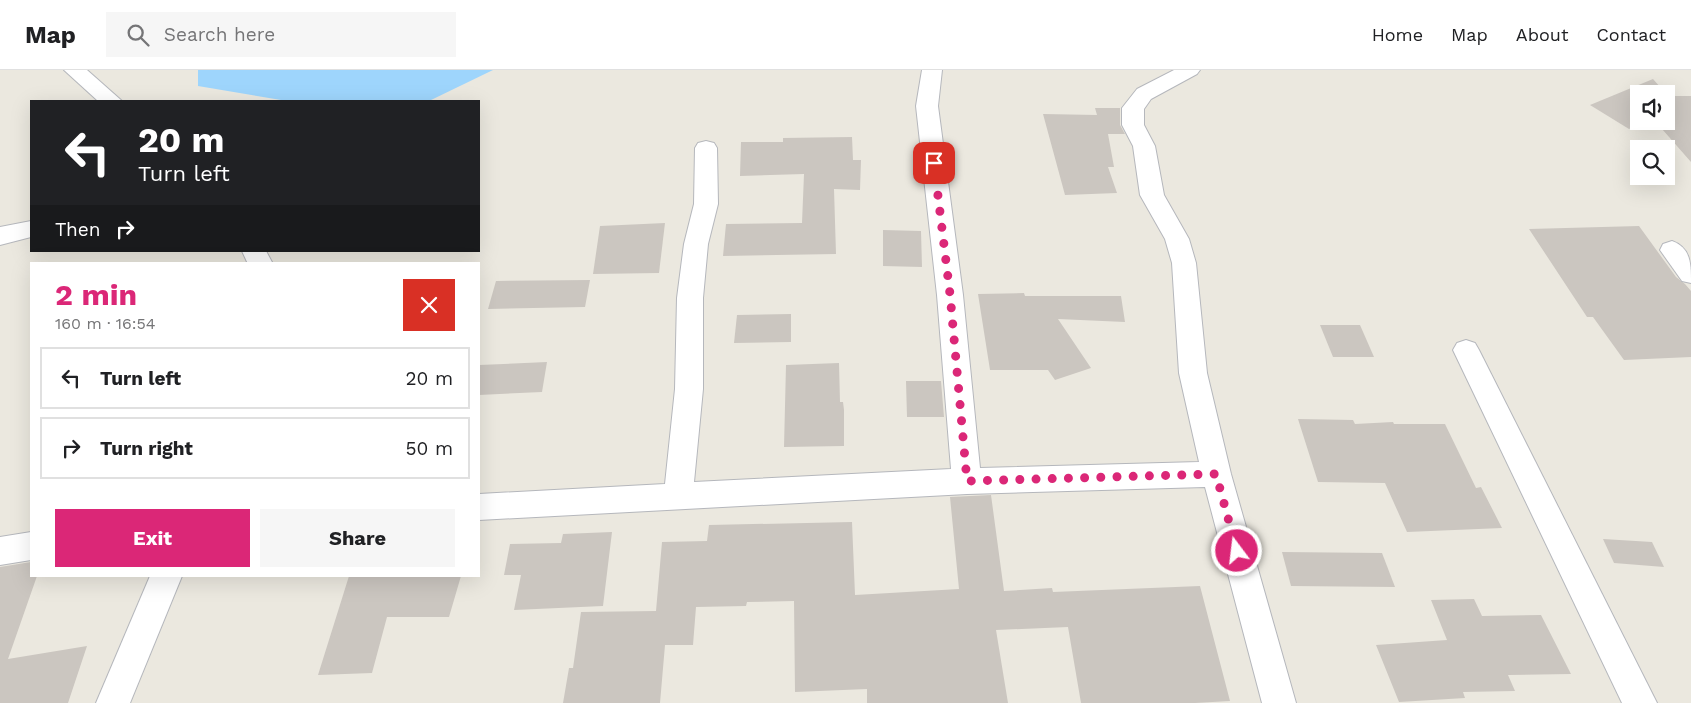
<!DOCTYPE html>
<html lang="en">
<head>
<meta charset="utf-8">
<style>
  :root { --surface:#fff; --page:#f6f6f6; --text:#202124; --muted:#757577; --line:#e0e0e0; --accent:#db2777 }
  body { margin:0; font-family:"Work Sans",sans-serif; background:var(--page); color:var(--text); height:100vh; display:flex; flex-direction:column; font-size:19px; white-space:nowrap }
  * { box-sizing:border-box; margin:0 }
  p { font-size:16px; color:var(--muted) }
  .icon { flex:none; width:28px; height:28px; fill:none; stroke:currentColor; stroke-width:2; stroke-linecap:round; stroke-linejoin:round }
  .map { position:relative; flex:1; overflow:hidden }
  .side { position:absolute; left:30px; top:192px; width:450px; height:315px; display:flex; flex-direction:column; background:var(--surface); border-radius:0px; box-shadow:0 5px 20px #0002 }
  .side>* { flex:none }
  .top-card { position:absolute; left:30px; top:30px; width:450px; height:152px; border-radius:0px; box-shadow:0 5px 20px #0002; background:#202124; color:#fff; overflow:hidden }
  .tools { position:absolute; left:1630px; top:15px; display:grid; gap:10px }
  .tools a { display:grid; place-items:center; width:45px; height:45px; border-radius:0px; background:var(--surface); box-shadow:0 5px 20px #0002; font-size:25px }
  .pin { position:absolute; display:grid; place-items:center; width:42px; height:42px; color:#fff; margin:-21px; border-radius:10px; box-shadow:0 2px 8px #0006 }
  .me { position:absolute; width:55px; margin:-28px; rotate:345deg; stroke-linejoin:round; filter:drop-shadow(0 0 4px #0008) }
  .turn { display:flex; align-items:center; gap:18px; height:105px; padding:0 25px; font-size:22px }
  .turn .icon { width:65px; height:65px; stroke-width:2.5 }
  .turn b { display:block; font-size:35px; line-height:42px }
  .then { display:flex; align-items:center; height:48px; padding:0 25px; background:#0003; gap:10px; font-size:19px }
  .round { display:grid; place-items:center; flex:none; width:52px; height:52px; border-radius:0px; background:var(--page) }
  .overview { display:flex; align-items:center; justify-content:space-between; height:85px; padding:0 25px }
  h1 { font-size:30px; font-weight:700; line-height:38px; color:var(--accent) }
  .action { display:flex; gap:10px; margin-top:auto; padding:10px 25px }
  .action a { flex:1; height:58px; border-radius:0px; background:var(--accent); color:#fff; font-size:20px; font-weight:700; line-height:58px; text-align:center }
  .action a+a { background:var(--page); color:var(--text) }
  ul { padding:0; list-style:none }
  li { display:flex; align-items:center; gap:15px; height:62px; margin:0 10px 8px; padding:0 15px; border:2px solid var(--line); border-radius:0px }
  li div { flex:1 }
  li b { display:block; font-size:19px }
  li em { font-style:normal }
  header { display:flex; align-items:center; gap:30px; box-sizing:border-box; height:70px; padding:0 25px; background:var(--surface); border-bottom:1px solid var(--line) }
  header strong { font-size:24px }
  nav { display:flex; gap:28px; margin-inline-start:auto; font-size:18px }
  .search { width:350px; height:45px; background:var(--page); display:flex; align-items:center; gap:12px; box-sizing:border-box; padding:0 18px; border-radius:0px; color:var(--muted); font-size:19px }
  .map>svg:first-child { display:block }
  .water { fill:#9ed5fc }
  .building { fill:#cbc6c0 }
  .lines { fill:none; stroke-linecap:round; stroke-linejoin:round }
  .minor-casing { stroke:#b5b7bc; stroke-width:2 }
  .minor { fill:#fff; fill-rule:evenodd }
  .route { stroke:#db2777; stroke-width:9; stroke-dasharray:0 16.2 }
</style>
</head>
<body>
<header>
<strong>Map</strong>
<div class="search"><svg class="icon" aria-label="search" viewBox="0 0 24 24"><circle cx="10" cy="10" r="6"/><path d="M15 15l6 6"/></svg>Search here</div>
<nav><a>Home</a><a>Map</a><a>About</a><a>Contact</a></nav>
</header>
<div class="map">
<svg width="1691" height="633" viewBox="0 0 1691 633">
  <rect width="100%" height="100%" fill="#ebe8df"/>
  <polygon class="water" points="198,0 493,0 429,31 287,31 198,16"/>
  <g class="building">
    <polygon points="1653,9 1668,26 1691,26 1691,92 1655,51 1666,51 1666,24 1639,24 1639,51 1648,51 1629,59 1590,35"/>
    <polygon points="1095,38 1120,38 1120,55 1125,64 1108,64 1114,97 1108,97 1117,123 1065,125 1043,44 1097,45"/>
    <polygon points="852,67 853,90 861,90 860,120 834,119 836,184 723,186 726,154 802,153 804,104 740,106 741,72 783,72 783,68"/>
    <polygon points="665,153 659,203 593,204 600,156"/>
    <polygon points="1639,156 1676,207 1685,214 1691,221 1691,287 1624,290 1593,247 1587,247 1529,159"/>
    <polygon points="883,160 921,161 922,197 883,196"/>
    <polygon points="590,210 585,237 488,239 496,211"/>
    <polygon points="1024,223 1025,226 1121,226 1125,252 1058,249 1091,298 1055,310 1048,300 990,300 978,224"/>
    <polygon points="791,244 791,272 734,273 737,245"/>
    <polygon points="1320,255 1360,255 1374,287 1333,287"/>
    <polygon points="547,292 542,322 479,325 479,295"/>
    <polygon points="839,293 840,332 843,332 844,340 844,376 784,377 786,295"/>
    <polygon points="906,311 941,311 944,347 907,347"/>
    <polygon points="1298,349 1353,350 1355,354 1393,352 1394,354 1445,354 1476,418 1481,417 1502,458 1407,462 1385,413 1318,412"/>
    <polygon points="991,425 1004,521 1052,518 1053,522 1200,516 1230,631 1195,633 1081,633 1068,557 996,560 1008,633 867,633 867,619 795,622 794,531 747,532 746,536 696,537 693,575 665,575 660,633 563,633 569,598 573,598 581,542 656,541 662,472 707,471 709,455 852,452 855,525 959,519 950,427"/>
    <polygon points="612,462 603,536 514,540 521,505 504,505 510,474 561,473 563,464"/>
    <polygon points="1603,469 1652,472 1664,497 1614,493"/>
    <polygon points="1282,482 1382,483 1395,517 1291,516"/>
    <polygon points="31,492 31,506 37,506 8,589 87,576 68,633 0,633 0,497"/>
    <polygon points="349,506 461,506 449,547 387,547 372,603 318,605"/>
    <polygon points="1474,529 1482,546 1541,545 1571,604 1508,605 1515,621 1463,622 1465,628 1399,632 1376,575 1447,570 1431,530"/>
  </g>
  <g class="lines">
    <g class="minor-casing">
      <g id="minor">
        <polygon points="64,0 87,0 122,31 98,31"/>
        <polygon points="922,0 942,0 938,36 963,225 980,398 1199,392 1179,303 1172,193 1165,169 1140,125 1133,76 1122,55 1122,38 1137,19 1174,0 1200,0 1197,4 1151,29 1144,39 1144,55 1155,76 1164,125 1189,169 1196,193 1207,303 1231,404 1296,633 1262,633 1205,417 967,424 479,450 479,424 665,414 675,319 677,228 684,174 694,134 695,78 698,73 706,71 714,73 717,78 718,134 708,174 703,228 703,319 694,412 951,399 937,225 916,36"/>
        <polygon points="31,151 31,167 0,175 0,157"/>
        <path d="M1672,171C1691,178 1691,194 1691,213L1682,211L1660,180L1663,174Z"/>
        <polygon points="242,181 266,181 273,194 248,194"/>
        <polygon points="1466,270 1475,273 1479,280 1657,633 1622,633 1453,280 1457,273"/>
        <polygon points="31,462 31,490 0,495 0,467"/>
        <polygon points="150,506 182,506 130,633 96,633"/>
      </g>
    </g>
    <use href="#minor" class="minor"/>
  </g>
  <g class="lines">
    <polyline class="route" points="934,93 950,224 967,411 1216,404 1237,481"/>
  </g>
</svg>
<div class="tools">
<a><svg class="icon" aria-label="sound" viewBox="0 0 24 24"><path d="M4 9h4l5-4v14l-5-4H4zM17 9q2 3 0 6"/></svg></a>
<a><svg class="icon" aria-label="search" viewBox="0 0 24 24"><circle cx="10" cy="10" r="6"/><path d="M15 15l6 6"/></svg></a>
</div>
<div class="pin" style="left:934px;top:93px;background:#d93025"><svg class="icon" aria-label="arrive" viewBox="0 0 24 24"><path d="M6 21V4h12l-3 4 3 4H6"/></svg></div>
<svg class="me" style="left:1237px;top:481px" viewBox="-20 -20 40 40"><circle r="17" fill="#db2777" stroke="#fff" stroke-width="3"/><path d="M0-11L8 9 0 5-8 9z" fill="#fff"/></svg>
<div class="top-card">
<div class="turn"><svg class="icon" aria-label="left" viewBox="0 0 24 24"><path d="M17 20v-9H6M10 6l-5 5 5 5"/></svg><div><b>20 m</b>Turn left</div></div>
<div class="then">Then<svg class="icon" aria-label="right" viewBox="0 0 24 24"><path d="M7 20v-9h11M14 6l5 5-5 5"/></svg></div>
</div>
<section class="side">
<div class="overview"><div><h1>2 min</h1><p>160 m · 16:54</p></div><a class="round" style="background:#d93025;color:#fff"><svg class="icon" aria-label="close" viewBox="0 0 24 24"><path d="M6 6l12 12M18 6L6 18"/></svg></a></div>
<ul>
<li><svg class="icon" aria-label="left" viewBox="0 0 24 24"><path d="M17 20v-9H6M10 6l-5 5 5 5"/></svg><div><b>Turn left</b></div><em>20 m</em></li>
<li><svg class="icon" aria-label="right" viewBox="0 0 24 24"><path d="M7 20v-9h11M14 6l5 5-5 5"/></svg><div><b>Turn right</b></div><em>50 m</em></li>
</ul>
<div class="action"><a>Exit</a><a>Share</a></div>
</section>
</div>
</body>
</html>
